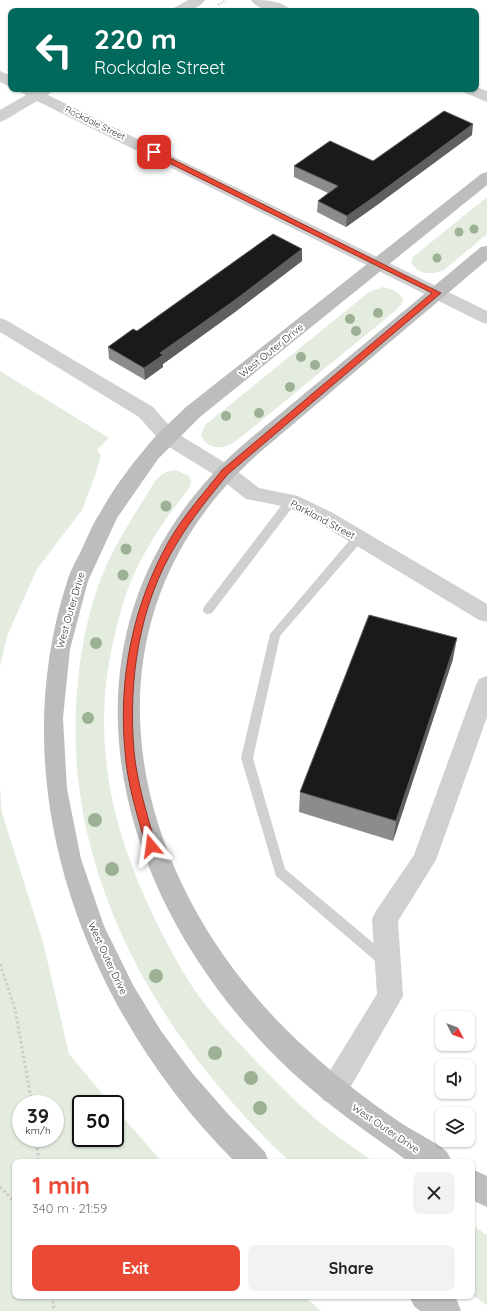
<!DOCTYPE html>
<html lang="en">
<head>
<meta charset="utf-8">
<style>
  :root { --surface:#fff; --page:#f2f2f2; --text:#222; --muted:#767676; --accent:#ea4935 }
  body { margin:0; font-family:Quicksand,sans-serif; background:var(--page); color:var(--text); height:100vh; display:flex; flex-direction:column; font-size:15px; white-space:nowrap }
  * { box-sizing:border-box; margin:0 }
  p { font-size:13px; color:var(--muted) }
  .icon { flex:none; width:22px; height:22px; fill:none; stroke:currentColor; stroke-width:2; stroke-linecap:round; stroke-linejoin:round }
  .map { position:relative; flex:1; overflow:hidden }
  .side { position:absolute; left:12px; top:1159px; width:463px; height:140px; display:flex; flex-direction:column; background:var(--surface); border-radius:8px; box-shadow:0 1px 3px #0004 }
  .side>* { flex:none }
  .guide { position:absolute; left:8px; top:8px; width:471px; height:84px; border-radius:8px; box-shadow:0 1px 3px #0004; background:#00695c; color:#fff; overflow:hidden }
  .needle { width:26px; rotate:132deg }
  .buttons { position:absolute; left:435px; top:1011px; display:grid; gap:8px }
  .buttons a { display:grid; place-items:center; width:40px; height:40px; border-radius:8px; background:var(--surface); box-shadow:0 1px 3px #0004; font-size:20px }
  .speed { position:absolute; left:12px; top:1095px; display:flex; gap:8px; font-size:20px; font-weight:700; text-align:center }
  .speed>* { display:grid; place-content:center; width:52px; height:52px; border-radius:50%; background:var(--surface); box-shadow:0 1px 3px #0004; line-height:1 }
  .speed small { font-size:10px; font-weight:400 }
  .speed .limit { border:2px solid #111; border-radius:6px; background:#fff; color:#111 }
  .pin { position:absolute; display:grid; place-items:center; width:34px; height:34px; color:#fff; margin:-17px; border-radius:8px; box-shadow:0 2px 6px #0006 }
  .me { position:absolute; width:44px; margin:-22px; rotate:344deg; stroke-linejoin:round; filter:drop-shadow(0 0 3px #0008) }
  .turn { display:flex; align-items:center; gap:14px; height:84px; padding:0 20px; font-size:18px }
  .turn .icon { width:52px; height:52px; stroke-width:2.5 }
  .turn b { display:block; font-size:28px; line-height:34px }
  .round { display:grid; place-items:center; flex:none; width:42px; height:42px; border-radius:8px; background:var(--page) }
  .headline { display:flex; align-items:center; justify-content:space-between; height:68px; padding:0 20px }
  h1 { font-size:24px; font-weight:800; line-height:30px; color:var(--accent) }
  .cta { display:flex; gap:8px; margin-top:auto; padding:8px 20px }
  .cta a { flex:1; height:46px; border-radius:8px; background:var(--accent); color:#fff; font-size:16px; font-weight:800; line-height:46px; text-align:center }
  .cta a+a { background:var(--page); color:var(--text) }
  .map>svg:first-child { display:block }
  .green { fill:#e3ecdf; fill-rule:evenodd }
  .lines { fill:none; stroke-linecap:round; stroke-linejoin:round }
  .path-far1 { stroke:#cdcdcd; stroke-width:2; stroke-dasharray:1.5 1.5; stroke-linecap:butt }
  .path { stroke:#cdcdcd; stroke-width:3; stroke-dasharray:2.5 2.5; stroke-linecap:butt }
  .lane { fill:#d0d0d0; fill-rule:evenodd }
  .street { fill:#d0d0d0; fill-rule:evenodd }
  .secondary { fill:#bdbdbd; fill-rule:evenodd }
  .tree { fill:#9db195 }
  .wall { fill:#8c8c8c }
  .shaded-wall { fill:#5f5f5f }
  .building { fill:#1a1a1a; stroke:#5f5f5f }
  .route { fill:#ea4935; stroke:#982f22 }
  .labels { text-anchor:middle; stroke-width:4; stroke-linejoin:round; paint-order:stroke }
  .far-street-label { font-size:9px; fill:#333; stroke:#fff }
  .street-label { font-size:10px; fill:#333; stroke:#fff }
</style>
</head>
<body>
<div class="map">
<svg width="487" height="1311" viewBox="0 0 487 1311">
  <rect width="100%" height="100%" fill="#fff"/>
  <g class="green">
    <path d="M487,197V234L444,270C433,275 417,275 411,262L413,257Z"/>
    <path d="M383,287C392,289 398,291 403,299L402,304L395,311L235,442C223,450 207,450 201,435L205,425L369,292Z"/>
    <polygon points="0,371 109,438 97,450 101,455 96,473 82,510 37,569 7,636 0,667"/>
    <path d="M176,470L189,476L191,482L190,487C167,516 146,546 131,581C124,598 119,616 115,634C90,736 110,827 155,919C168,945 180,969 196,992C209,1011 225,1028 240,1044C268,1074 297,1104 329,1130C343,1141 359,1151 374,1162H290C157,1037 58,869 78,680C83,634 93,589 115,548C125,530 136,511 148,493C151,488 154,481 159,477C164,472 169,471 176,470Z"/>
    <path d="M0,788L2,813L43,942L69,1054L111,1104H81V1138H115V1108L162,1162H15V1296H304L321,1311H0ZM21,1104H55V1138H21Z"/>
    <polygon points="472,1225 487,1235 487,1305 472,1295"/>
  </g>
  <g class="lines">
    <polyline class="path-far1" points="218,5 226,0"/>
    <g class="path">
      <polyline points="0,964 15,1009 32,1104"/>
      <polyline points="36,1138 39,1162"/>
      <polyline points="0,1187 15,1202"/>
      <polyline points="52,1296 54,1311"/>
    </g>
    <g class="lane">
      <polygon points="291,497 295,498 296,501 295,504 212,613 208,614 204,613 203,610 204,607 287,498"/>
      <polygon points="358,534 362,535 363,538 362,541 280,636 253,758 285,869 390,957 391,961 390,965 385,967 380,965 276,876 241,758 270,634 354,535"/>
    </g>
    <g class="street">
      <path d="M188,0H205C197,11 184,11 172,11L174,8Z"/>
      <path d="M251,0C263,0 283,0 291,11C279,11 259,12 251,0Z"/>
      <polygon points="0,71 11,76 11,87 0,82"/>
      <polygon points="476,87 487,91 487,102 463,92 460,89 476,89"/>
      <polygon points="17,89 55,89 48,95 487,311 487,324 481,322 37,101 5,120 0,122 0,110 26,95 20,92"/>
      <polygon points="0,318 6,320 153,407 175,432 232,467 259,488 298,496 333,513 487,604 487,622 479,620 319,523 287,507 246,499 218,477 161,442 139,417 0,332"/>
      <polygon points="487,676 487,717 436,860 398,921 403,996 343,1100 333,1104 323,1100 319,1091 323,1082 377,994 372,919 376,911 414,855 476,685 479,679"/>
    </g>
    <g class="secondary">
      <path d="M487,172V185L200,417L158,459L117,518L88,581L70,649L63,718L67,789L81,859L104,926L133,985L161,1031L193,1074L228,1114L265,1152L269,1162H235C86,1013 0,790 67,582C70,571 76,561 81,551C87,538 92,525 100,513C112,491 128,469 144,450C156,434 172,421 186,407L481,174Z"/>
      <path d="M487,246V260L259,453C66,624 128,882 299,1042C331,1072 365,1099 401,1123C416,1133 433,1140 446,1151C449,1154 450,1158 452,1162C442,1162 419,1164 411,1162C403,1159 395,1151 388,1147C359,1127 331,1106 304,1083C113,915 30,630 245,443L481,247Z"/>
      <polygon points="472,1169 487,1176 487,1207 472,1200"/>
      <polygon points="409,1296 450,1296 457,1300 461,1311 420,1311 414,1306"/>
    </g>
  </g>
  <g class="tree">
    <circle cx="474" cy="229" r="4.5"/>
    <circle cx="459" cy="232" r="4.5"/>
    <circle cx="437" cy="258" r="4.5"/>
    <circle cx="378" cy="313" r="5"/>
    <circle cx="350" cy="319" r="5"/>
    <circle cx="356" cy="331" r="5"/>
    <circle cx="301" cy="357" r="5"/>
    <circle cx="315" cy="365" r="5"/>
    <circle cx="290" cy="387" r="5"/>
    <circle cx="259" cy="413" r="5"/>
    <circle cx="226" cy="416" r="5"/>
    <circle cx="166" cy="506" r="5.5"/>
    <circle cx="126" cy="549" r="5.5"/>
    <circle cx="123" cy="575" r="5.5"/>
    <circle cx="96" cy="643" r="6"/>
    <circle cx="88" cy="718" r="6"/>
    <circle cx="95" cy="820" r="7"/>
    <circle cx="112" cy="869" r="7"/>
    <circle cx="156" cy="976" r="7"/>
    <circle cx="215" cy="1053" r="7"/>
    <circle cx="251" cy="1078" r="7"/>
    <circle cx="260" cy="1108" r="7"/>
  </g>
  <g class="wall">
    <polygon points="472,135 377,205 346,227 317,212 318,201 328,193 294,177 294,166 373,161"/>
    <polygon points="302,249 302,261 235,312 163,364 163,367 145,380 109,359 108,347 137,331"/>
    <polygon points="453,659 393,841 299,812 300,792"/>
  </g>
  <g class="shaded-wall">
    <polygon points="473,124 472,135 377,205 346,227 347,216"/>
    <polygon points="302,249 302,261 235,312 163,364 163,367 145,380 144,368 160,353"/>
    <polygon points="457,638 453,659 393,841 396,821"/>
  </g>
  <g class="building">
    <polygon points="444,111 473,124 378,194 347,216 318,201 338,186 294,166 330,141 373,161"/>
    <polygon points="273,234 302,249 235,300 160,353 163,355 144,368 108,347 133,329 137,331"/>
    <polygon points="369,615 457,638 396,821 300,792"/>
  </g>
  <path class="route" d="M154,150L441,293L228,474C210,496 192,518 177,543C139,604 128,680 134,751C137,783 147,814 156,846L155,849L151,850L147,849L146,846C137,814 127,783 125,751C118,678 133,605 169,541C184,515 204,493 222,470L432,293L151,154L150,152Z"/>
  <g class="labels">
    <g class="far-street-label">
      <text transform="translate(95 123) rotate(26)" y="3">Rockdale Street</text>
    </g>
    <g class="street-label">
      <text transform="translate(271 350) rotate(-39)" y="4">West Outer Drive</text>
      <text transform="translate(323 519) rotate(28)" y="4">Parkland Street</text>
      <text transform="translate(70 610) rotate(-74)" y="4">West Outer Drive</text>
      <text transform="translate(108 958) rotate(65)" y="4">West Outer Drive</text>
      <text transform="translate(386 1128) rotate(34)" y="4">West Outer Drive</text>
    </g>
  </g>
</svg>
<div class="buttons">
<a><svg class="needle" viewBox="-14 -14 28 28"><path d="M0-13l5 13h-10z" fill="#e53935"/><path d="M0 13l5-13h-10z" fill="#767676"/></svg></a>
<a><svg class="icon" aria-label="sound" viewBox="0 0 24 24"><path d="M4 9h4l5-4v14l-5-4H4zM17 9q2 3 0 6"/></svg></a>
<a><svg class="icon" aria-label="layers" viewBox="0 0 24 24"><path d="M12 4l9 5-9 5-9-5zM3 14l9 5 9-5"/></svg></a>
</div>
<div class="speed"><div>39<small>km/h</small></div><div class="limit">50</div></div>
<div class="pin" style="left:154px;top:152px;background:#d93025"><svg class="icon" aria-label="arrive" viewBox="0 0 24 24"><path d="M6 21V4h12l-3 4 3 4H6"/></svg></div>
<svg class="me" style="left:151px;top:846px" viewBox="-20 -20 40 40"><path d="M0-17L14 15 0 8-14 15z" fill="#ea4935" stroke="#fff" stroke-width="4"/></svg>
<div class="guide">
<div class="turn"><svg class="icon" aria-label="left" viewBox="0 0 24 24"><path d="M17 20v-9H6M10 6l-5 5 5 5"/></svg><div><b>220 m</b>Rockdale Street</div></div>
</div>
<section class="side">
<div class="headline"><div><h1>1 min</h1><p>340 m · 21:59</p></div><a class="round"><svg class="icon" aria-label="close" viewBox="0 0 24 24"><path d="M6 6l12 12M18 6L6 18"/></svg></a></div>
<div class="cta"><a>Exit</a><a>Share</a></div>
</section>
</div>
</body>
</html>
